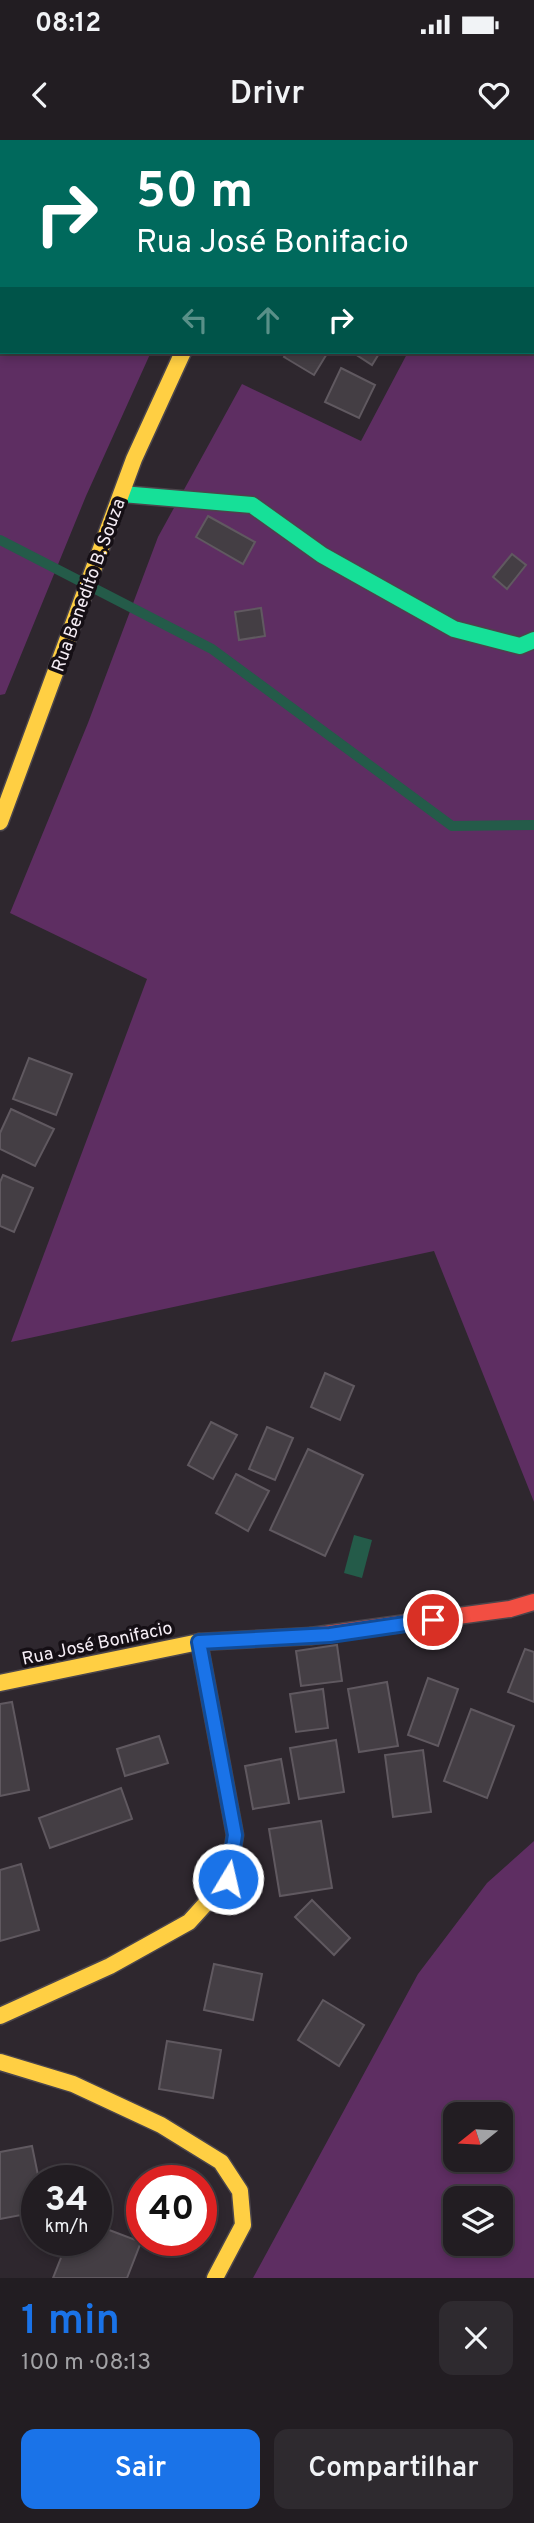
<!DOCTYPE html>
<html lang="pt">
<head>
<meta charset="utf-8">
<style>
  :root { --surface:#221d22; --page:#2e2a2f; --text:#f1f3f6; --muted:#a2a2a5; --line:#3f3b40; --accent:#1a73e8 }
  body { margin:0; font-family:Overpass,sans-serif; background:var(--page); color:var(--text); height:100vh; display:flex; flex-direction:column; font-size:26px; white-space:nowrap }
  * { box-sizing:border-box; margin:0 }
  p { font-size:23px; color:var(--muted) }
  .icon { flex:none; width:38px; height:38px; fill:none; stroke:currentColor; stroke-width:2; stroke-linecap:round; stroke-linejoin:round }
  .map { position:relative; height:2138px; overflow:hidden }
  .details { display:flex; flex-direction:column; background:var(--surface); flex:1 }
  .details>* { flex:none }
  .hud { position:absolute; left:0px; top:0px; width:536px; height:214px; box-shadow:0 4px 10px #0003,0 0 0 2px var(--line); background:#00695c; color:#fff; overflow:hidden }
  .needle { width:46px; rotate:252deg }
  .tools { position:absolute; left:443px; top:1962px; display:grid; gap:14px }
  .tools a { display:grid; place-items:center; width:70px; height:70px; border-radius:14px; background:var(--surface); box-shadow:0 4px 10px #0003,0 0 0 2px var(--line); font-size:35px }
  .speed { position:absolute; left:21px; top:2025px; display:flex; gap:14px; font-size:35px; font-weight:700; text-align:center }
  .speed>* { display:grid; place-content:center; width:91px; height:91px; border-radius:50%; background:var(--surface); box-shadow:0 4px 10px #0003,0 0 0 2px var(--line); line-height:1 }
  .speed small { font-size:18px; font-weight:400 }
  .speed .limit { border:10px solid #d22; background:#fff; color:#111 }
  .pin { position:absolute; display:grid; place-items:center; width:60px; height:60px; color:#fff; margin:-30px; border:4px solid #fff; border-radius:50%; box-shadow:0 2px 7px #0007 }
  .me { position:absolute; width:77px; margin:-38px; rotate:9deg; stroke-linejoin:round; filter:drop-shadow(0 0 5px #0008) }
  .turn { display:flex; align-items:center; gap:24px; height:147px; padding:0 21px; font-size:32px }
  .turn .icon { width:91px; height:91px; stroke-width:2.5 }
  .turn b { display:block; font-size:49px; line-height:60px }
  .lanes { display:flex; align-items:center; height:66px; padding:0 21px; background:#0003; justify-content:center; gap:35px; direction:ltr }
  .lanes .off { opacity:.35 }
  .round { display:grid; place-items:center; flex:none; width:74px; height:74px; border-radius:14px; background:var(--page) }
  .headline { display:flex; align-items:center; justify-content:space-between; height:119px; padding:0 21px }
  h1 { font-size:42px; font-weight:600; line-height:52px; color:var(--accent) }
  .action { display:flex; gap:14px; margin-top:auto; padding:14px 21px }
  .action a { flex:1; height:80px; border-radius:14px; background:var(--accent); color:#fff; font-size:28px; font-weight:600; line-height:80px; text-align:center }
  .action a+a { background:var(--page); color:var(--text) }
  .status { display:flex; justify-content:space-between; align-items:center; height:49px; padding:0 35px; background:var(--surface); direction:ltr }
  .status svg { height:19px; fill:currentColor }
  header { display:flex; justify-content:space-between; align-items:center; height:91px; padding:0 21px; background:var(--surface); font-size:32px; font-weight:600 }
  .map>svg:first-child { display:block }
  .green { fill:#5e2e62; fill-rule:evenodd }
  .water { fill:#245b49 }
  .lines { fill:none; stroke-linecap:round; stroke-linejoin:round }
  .stream { stroke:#245b49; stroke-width:10 }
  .building { fill:#443e44; stroke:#605960; stroke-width:2 }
  .street-casing { stroke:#4b454b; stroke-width:38 }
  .fast-casing { stroke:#4b454b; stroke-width:19 }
  .slow-casing { stroke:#4b454b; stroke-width:19 }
  .jam-casing { stroke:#4b454b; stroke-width:19 }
  .street { stroke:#666166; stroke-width:35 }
  .fast { stroke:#16e098; stroke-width:16 }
  .slow { stroke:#ffcf43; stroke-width:16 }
  .jam { stroke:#f24e42; stroke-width:16 }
  .route-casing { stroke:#114b97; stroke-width:18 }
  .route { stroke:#1a73e8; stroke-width:12 }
  .labels { text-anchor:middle; stroke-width:7; stroke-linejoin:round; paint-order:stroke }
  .street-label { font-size:18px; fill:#f6eef6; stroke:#150f15 }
</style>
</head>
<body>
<div class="status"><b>08:12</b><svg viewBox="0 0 49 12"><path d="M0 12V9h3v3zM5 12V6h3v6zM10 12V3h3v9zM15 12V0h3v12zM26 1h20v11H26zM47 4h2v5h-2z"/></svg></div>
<header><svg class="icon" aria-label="back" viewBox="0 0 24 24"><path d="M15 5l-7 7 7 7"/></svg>Drivr<svg class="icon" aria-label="heart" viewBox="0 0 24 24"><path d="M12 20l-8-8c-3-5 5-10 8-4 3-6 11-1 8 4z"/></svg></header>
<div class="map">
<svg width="534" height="2138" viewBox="0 0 534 2138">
  <rect width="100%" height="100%" fill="#2e272e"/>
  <g class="green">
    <polygon points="0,0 246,0 2,2 2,212 151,212 86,356 5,554 0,555"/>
    <polygon points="490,0 534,0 534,1362 434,1111 11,1202 147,839 10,773 88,583 158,397 242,244 361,301 408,212 534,212 534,2 489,2"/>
    <path d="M534,1701V2138H253L418,1834L487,1743ZM500,1974V2020H455V1974ZM500,2058V2104H455V2058Z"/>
  </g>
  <polygon class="water" points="354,1395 372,1400 362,1438 344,1433"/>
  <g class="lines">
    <polyline class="stream" points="0,400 212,509 452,686 534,685"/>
  </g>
  <g class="building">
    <polygon points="287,212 328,212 314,235 284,217"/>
    <polygon points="352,212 380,212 372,225"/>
    <polygon points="341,228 375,245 359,278 325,262"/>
    <polygon points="208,376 255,402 243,424 196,397"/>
    <polygon points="512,414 526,425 507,449 493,437"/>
    <polygon points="261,468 265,496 239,500 235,472"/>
    <polygon points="29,918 72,934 56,975 13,959"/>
    <polygon points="11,969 54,989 35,1026 0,1009 0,993"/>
    <polygon points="3,1035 33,1048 14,1092 0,1086 0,1042"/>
    <polygon points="325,1233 354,1246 340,1280 311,1267"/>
    <polygon points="211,1282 237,1295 213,1339 188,1325"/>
    <polygon points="267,1287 293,1298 275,1340 249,1329"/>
    <polygon points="308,1309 363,1335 325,1416 270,1390"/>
    <polygon points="236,1334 269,1351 248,1391 216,1373"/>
    <polygon points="337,1505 342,1541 301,1546 296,1511"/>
    <polygon points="525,1509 534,1512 534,1562 508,1552"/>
    <polygon points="428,1538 458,1549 438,1606 408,1595"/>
    <polygon points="387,1542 398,1606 359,1612 348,1549"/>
    <polygon points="323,1549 328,1588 296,1592 290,1554"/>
    <polygon points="12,1562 29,1650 0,1656 0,1564"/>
    <polygon points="471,1569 514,1586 487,1658 444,1641"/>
    <polygon points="159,1596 168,1623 125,1636 117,1609"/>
    <polygon points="336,1600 344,1652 299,1659 290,1608"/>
    <polygon points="423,1610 431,1672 393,1677 385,1615"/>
    <polygon points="281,1619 289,1663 253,1669 245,1626"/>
    <polygon points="121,1648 132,1679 50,1708 39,1678"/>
    <polygon points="321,1681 332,1748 280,1756 269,1689"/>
    <polygon points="21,1724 39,1790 0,1801 0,1730"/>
    <polygon points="312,1760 350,1798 334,1815 295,1777"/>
    <polygon points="214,1824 262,1834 253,1880 204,1870"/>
    <polygon points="323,1860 364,1885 339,1926 298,1900"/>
    <polygon points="167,1901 221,1910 213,1958 159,1949"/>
    <polygon points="32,2006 39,2040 37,2040 37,2072 0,2079 0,2012"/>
    <polygon points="96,2085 141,2102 127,2138 53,2138 68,2100 96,2100"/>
  </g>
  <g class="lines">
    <g class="street-casing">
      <polyline id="street" points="277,2 278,0"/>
    </g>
    <g class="fast-casing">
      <polyline id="fast" points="122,354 252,365 322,415 454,489 520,506 534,500"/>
    </g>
    <g class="slow-casing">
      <g id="slow">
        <polyline points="0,682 134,319 183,212"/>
        <polyline points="0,1543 199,1502 311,1496"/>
        <polyline points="0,1876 110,1826 189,1782 228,1739 235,1695 199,1502"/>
        <polyline points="0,1922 73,1944 161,1985 221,2022 240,2051 243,2085 215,2138"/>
      </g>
    </g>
    <g class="jam-casing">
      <polyline id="jam" points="311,1496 510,1469 534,1462"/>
    </g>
    <use href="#street" class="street"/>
    <use href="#fast" class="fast"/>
    <use href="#slow" class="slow"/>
    <use href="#jam" class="jam"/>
  </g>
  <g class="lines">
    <g class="route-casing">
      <polyline id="route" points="228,1739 235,1695 199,1502 330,1495 433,1480"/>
    </g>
    <use href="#route" class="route"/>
  </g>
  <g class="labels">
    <g class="street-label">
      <text transform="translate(88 445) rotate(-70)" y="6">Rua Benedito B. Souza</text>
      <text transform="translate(97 1503) rotate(-12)" y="6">Rua José Bonifacio</text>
    </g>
  </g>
</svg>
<div class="tools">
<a><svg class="needle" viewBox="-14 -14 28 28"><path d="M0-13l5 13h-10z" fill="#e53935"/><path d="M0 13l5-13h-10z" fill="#a2a2a5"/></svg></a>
<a><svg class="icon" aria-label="layers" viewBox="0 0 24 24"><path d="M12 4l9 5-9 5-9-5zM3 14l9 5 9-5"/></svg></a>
</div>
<div class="speed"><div>34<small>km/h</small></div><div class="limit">40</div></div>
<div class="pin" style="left:433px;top:1480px;background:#d93025"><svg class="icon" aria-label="arrive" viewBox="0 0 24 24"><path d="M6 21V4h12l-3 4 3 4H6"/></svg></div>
<svg class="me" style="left:228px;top:1739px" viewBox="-20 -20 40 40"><circle r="17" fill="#1a73e8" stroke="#fff" stroke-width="3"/><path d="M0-11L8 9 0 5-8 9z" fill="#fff"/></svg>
<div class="hud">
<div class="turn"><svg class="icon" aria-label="right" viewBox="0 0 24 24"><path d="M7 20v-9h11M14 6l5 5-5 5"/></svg><div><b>50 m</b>Rua José Bonifacio</div></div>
<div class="lanes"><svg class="icon off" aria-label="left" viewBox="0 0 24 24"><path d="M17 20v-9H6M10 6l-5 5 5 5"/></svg><svg class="icon off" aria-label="ahead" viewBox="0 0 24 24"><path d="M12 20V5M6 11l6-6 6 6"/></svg><svg class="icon" aria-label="right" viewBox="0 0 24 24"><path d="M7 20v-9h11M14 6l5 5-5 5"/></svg></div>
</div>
</div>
<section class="details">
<div class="headline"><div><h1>1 min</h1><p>100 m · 08:13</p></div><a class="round"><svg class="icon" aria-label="close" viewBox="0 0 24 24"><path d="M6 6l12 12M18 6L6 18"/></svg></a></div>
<div class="action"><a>Sair</a><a>Compartilhar</a></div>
</section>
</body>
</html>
